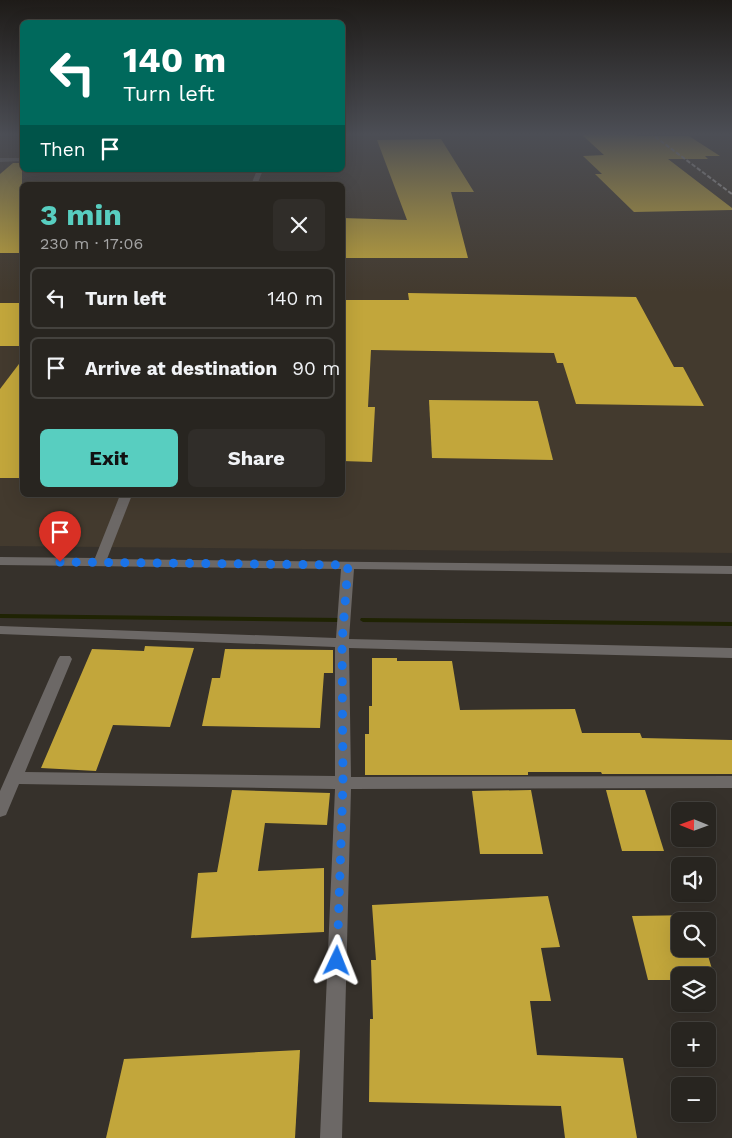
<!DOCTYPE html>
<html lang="en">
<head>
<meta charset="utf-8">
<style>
  :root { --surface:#282520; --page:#302d29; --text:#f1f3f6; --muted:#a5a5a5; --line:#44423e; --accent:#58cec0 }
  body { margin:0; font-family:"Work Sans",sans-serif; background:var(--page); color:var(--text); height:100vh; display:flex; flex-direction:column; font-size:19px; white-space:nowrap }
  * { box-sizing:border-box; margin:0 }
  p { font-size:16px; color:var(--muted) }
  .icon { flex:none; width:28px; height:28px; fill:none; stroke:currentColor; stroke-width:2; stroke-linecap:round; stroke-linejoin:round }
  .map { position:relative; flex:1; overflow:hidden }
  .details { position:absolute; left:20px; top:182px; width:325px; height:315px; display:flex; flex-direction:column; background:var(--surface); border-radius:8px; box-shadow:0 5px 20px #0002,0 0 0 1px var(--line) }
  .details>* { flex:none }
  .top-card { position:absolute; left:20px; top:20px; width:325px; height:152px; border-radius:8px; box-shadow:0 5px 20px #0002,0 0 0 1px var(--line); background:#00695c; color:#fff; overflow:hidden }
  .needle { width:32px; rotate:271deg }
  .tools { position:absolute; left:671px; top:802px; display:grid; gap:10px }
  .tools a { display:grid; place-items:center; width:45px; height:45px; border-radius:8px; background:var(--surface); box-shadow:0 5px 20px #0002,0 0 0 1px var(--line); font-size:25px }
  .pin { position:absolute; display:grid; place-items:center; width:42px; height:42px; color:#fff; margin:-51px -21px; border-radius:50% 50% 50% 0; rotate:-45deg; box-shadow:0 0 5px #0007 }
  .pin .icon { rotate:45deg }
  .me { position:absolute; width:55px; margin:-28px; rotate:2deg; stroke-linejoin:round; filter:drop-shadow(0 0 4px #0008) }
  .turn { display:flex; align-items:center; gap:18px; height:105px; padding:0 20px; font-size:22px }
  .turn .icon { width:65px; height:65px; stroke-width:2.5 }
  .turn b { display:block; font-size:35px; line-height:42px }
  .then { display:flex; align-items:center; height:48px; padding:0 20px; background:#0003; gap:10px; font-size:19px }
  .round { display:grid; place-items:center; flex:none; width:52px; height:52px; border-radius:8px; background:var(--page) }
  .summary { display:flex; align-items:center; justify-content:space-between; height:85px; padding:0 20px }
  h1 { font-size:30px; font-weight:700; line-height:38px; color:var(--accent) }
  .action { display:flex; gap:10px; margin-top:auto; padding:10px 20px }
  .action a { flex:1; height:58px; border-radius:8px; background:var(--accent); color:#111; font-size:20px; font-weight:700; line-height:58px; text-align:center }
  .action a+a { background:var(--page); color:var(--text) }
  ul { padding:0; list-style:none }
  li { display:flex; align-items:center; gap:15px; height:62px; margin:0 10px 8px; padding:0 10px; border:2px solid var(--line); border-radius:8px }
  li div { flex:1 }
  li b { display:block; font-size:19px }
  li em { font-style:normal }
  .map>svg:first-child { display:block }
  .built { fill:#433a2e; fill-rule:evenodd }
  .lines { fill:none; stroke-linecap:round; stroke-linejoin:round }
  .stream { fill:#1f2303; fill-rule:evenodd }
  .building { fill:#c2a63b }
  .minor { fill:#6c6866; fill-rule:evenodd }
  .rail { stroke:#b2aeaa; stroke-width:2; stroke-dasharray:4.5 2; stroke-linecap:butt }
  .route { stroke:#1a73e8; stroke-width:9; stroke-dasharray:0 16.2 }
</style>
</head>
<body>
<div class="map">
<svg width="732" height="1138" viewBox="0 0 732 1138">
  <rect width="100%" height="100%" fill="#36312b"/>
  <path class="built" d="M0,133H22V170H342L343,133H732V553L0,546ZM22,185H342V495H22Z"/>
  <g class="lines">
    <g class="stream">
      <polygon points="0,614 340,618 343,620 340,622 0,618"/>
      <polygon points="361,618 732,622 732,626 363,622 360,620"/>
    </g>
  </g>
  <g class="building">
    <polygon points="580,133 633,133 638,136 689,136 720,156 705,156 708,159 668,159 732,208 732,210 634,212 595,174 602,174 583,156 604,155"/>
    <polygon points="441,139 474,192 451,192 468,258 342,258 342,218 407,220 377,140"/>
    <polygon points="13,163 22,163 22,253 0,253 0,174"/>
    <polygon points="408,293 636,297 674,367 683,367 704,406 576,404 563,363 557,363 554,353 371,350 368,407 375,407 372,462 342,461 342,300 409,300"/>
    <rect x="0" y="303" width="22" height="43"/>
    <polygon points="22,360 22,478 0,478 0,389"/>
    <polygon points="429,400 538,401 553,460 432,458"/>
    <polygon points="145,646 194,648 170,727 113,725 96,771 41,768 92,649 144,651"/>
    <polygon points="225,649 333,650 333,673 324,673 320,728 202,726 212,678 220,678"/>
    <polygon points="372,658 397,658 397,661 452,661 460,710 575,709 582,733 640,733 642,738 732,740 732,774 602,774 601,772 528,772 528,775 365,775 365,734 369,734 369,706 372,706"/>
    <polygon points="232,790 330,793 327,825 265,823 258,871 324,868 324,932 191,938 198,873 217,872"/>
    <polygon points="531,790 543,854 480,854 472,791"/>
    <polygon points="606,790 645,790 664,851 622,851"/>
    <polygon points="548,896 560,947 541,948 551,1001 530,1001 537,1055 623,1058 637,1138 565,1138 561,1106 369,1102 370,1019 373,1019 371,960 376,960 372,905"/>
    <polygon points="695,915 697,921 680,921 680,949 706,949 715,979 708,980 708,976 680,976 680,980 648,980 632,916"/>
    <polygon points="300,1050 295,1138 106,1138 124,1059"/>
  </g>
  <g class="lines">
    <g class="minor">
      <polygon points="0,158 22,158 22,161 0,162"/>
      <polygon points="257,170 263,170 257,185 251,185"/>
      <polygon points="120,495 132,495 107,559 732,566 732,574 354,569 349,639 732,648 732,658 349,648 351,777 732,776 732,788 351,789 342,1138 320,1138 335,789 19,784 6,815 0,817 0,791 58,659 60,656 70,656 72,659 25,772 335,776 335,647 0,634 0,626 336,638 341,569 0,565 0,557 95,558"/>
    </g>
    <polyline class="rail" points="650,133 732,194"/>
  </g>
  <linearGradient id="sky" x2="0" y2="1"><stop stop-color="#1e1b18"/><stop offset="0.46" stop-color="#4c4e55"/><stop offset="1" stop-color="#4c4e55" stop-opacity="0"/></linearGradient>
  <rect width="732" height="292" fill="url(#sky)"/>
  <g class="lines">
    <polyline class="route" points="60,562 348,565 342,643 343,783 337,961"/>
  </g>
</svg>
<div class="tools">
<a><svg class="needle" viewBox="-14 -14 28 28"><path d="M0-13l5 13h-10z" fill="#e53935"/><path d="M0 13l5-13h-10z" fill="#a5a5a5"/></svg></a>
<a><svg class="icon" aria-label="sound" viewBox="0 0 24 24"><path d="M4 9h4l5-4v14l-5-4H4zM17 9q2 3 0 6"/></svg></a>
<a><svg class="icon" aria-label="search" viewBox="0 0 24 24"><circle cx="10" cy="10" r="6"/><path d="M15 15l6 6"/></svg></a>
<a><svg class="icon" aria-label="layers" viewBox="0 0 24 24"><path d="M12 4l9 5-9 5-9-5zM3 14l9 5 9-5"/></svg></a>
<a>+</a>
<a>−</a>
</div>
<div class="pin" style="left:60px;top:562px;background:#d93025"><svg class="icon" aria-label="arrive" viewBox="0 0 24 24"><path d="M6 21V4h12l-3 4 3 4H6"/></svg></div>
<svg class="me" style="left:337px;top:961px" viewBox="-20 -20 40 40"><path d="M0-17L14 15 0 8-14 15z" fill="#1a73e8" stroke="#fff" stroke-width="4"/></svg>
<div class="top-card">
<div class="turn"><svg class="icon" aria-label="left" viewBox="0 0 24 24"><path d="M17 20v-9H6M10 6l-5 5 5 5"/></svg><div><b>140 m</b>Turn left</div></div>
<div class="then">Then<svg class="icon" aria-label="arrive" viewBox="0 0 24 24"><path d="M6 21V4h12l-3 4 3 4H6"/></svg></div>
</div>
<section class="details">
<div class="summary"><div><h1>3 min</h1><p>230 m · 17:06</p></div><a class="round"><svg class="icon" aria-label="close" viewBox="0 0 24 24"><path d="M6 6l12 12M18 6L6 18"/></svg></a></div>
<ul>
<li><svg class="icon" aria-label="left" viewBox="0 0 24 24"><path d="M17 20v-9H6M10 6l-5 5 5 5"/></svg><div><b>Turn left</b></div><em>140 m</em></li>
<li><svg class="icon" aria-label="arrive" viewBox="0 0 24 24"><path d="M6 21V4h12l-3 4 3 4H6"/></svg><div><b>Arrive at destination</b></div><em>90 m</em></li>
</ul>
<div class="action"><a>Exit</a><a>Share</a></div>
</section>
</div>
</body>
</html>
